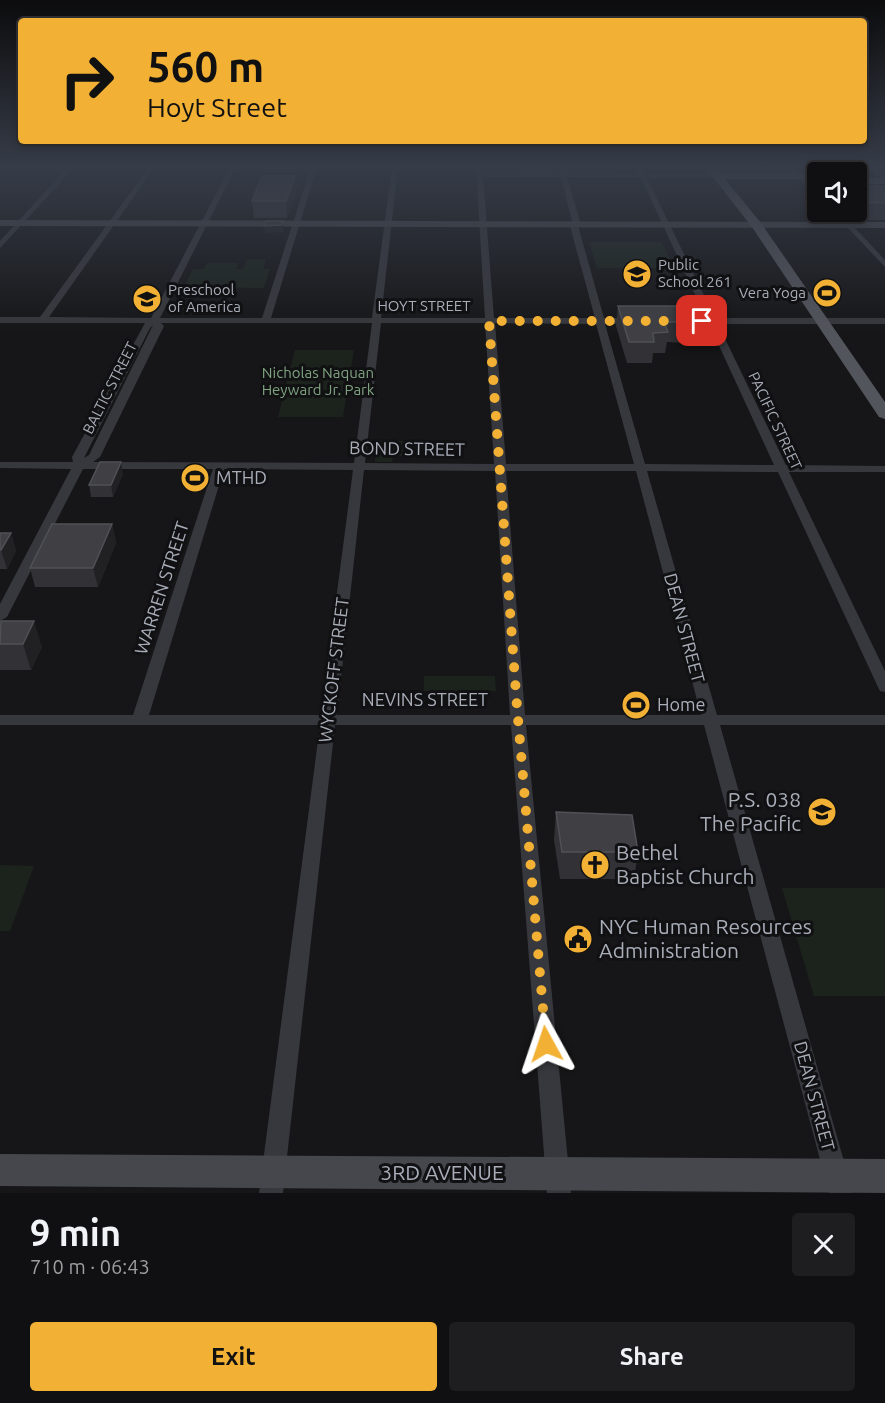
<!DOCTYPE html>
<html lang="en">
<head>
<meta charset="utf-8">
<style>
  :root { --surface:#101012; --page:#1e1e20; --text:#f1f3f6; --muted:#9c9d9f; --line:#303032; --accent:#f2b134 }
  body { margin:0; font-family:Ubuntu,sans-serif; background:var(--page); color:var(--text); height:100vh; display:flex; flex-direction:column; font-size:22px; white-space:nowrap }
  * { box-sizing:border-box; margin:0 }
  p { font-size:20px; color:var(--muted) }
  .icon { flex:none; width:33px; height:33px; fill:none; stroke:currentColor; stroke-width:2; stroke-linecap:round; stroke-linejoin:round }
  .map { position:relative; height:1193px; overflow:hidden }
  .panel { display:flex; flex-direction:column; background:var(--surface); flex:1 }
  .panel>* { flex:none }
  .banner { position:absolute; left:18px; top:18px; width:849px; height:126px; border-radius:6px; box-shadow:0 3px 9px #0003,0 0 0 2px var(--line); background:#f2b134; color:#111; overflow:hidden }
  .buttons { position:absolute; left:807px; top:162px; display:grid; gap:12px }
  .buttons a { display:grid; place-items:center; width:60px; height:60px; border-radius:6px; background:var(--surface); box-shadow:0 3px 9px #0003,0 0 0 2px var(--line); font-size:30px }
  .pin { position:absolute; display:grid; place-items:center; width:51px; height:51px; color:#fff; margin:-26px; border-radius:12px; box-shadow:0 3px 9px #0006 }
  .me { position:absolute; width:66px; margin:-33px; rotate:355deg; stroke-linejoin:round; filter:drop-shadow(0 0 4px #0008) }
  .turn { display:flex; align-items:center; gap:21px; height:126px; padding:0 30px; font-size:27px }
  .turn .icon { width:78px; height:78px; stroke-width:2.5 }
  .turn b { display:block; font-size:42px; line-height:51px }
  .round { display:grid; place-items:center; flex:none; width:63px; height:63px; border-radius:6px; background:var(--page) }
  .head { display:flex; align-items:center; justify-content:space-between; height:102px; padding:0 30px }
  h1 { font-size:36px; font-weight:600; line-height:45px }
  .primary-button { display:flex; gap:12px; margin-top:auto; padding:12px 30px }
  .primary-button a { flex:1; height:69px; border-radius:6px; background:var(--accent); color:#111; font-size:24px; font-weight:600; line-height:69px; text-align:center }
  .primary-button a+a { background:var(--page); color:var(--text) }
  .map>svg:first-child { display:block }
  .green { fill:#1c231d }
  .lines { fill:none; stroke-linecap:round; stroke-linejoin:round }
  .street { fill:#37383d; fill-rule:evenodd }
  .secondary { fill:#45474d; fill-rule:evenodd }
  .primary { fill:#53555c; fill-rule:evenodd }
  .wall { fill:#323236 }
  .shaded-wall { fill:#212124 }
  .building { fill:#3f3f44; stroke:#4f5156; stroke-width:1.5 }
  .route { stroke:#f2b134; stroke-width:10; stroke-dasharray:0 18 }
  .labels { text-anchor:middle; stroke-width:6; stroke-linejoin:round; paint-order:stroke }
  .far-poi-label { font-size:15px; fill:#a8adb8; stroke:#111113; text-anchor:start }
  .far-street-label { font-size:15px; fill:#a8adb8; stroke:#111113 }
  .far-park-label { font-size:15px; fill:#7fa381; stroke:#111113 }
  .street-label { font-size:18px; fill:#a8adb8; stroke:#111113 }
  .poi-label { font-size:18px; fill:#a8adb8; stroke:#111113; text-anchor:start }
  .near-poi-label { font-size:21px; fill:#a8adb8; stroke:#111113; text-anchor:start }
  .near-street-label { font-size:21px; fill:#a8adb8; stroke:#111113 }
</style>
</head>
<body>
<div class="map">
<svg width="885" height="1193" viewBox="0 0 885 1193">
  <rect width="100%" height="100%" fill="#161618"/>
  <g class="green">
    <polygon points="589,242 662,242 674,268 597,268"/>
    <polygon points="247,259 266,259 263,269 270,269 264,288 184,287 193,269 204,269 207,263 238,263 236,269 243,269"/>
    <polygon points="295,350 354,350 343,417 278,417"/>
    <polygon points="377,441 403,441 403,456 393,456 392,462 375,462"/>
    <polygon points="424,676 495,676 496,691 424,691"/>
    <polygon points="0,865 34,866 10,931 0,931"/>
    <polygon points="782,888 885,888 885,996 814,996"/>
  </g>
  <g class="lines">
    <g class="street">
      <polygon points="68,167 75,167 0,248 0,241"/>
      <path d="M149,167H155L49,317L151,318L230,167H236L160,318H262L311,167H317L271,318H372L392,167H398L381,318H485L476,167H482L483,173H559L558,167H564L566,173L639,174L636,167H642L645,174H718L721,176L718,178H647L715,318H885V324H718L786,465L885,466V472H789L885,671V692L880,691L878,687L778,472L647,471L717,715H885V725H720L853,1193H829L704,725H526L571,1193H547L511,725H335L283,1193H259L320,725H0V715H133L213,469H83L7,617L0,621V604L71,469L0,468V462H73L72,457L145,323H0V317H40ZM483,177H561L572,221L570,226L595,318H494ZM567,177L641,178L706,318H671L666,321L671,324H709L774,465L645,464L605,324H634L639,321L634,318H604L578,226L580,221ZM161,323H372L354,463L93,462L100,457L164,326ZM381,323H485L494,464L365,463ZM495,323L596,324L634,464H506ZM153,325L89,455L84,458L150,328ZM224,469L353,470L321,715H149ZM364,470L495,471L510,715H337ZM506,471H636L701,715H525Z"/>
      <polygon points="786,167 793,167 818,190 818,196"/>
      <polygon points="866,167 873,167 885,176 885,181"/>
      <polygon points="833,212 840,212 885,260 885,267"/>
    </g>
    <g class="secondary">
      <polygon points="0,220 885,222 885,228 0,226"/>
      <polygon points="0,1154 885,1159 885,1193 0,1186"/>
    </g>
    <g class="primary">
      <polygon points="705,167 715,167 720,173 818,173 818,179 725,179 761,223 885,402 885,419 879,417 752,227"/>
      <rect x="856" y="178" width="29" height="6"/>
    </g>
  </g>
  <g class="wall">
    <polygon points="519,167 554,167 554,171 520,171"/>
    <polygon points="753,167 787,167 787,171 756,171"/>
    <polygon points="796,167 826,167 825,172 800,171"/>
    <polygon points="879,167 885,167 885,172"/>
    <polygon points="856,182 869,186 885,203 885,220 856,220 847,212 856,212"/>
    <polygon points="296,192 287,218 254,218 252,201"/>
    <polygon points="618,306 689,322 686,343 667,342 665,353 653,353 652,363 627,363 616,326"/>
    <polygon points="123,474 113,497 91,497 89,485"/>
    <polygon points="112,524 116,543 98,587 35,587 30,568"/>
    <polygon points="0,533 11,533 16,551 7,569 0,569"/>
    <polygon points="0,622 42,647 31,670 0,670"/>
    <polygon points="556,812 638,852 634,879 560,879 554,840"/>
  </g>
  <g class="shaded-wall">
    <polygon points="295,176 296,192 287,218 286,201"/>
    <polygon points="283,221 284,229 283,232 265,233 264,226"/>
    <polygon points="121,462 123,474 113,497 111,485"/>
    <polygon points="112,524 116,543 98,587 93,568"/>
    <polygon points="11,533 16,551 7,569 1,550"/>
    <polygon points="34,621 42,647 31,670 23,644"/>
  </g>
  <g class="building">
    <polygon points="262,176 295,176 286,201 252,201"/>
    <polygon points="856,182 863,182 869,186 885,186 885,203 860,202 856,200"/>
    <polygon points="266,221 283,221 282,225 264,226"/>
    <polygon points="618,306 682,306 689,322 664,322 668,332 653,333 654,342 629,342"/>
    <polygon points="100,462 121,462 111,485 89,485"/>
    <polygon points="52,524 112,524 93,568 30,568"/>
    <polygon points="0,533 11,533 1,550 0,550"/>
    <polygon points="1,621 34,621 23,644 0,644"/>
    <polygon points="556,812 632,815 638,852 562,852"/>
  </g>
  <linearGradient id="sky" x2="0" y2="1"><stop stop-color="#0c0c0d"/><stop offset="0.5" stop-color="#363c48"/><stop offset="1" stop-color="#363c48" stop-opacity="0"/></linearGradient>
  <rect width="885" height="334" fill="url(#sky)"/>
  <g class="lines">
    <polyline class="route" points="546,1044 517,707 489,321 702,321"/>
  </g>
  <defs>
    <g id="school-disc" transform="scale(1.5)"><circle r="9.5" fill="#f2b134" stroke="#111113"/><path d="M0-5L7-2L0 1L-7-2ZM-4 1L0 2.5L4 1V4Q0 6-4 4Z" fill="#111"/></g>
    <g id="stadium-disc" transform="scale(1.5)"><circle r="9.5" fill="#f2b134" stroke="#111113"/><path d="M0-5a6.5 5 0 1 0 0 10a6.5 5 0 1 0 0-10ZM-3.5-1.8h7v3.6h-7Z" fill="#111"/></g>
    <g id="church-disc" transform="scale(1.5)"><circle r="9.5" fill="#f2b134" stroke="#111113"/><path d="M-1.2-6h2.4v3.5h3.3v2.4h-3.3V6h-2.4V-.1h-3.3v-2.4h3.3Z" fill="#111"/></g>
    <g id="civic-disc" transform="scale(1.5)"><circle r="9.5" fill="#f2b134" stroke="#111113"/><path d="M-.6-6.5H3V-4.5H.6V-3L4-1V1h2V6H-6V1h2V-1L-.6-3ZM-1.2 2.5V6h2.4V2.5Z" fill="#111"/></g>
  </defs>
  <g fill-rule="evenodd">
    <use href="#school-disc" x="637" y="274"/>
    <use href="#stadium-disc" x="827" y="293"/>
    <use href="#school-disc" x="147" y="299"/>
    <use href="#stadium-disc" x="195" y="478"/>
    <use href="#stadium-disc" x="636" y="705"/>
    <use href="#school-disc" x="822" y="812"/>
    <use href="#church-disc" x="595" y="865"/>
    <use href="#civic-disc" x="578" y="939"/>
  </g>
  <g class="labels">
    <g class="far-poi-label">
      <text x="658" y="270">Public<tspan x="658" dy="17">School 261</tspan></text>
      <text x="168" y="295">Preschool<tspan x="168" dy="17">of America</tspan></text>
      <text x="806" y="298" text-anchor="end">Vera Yoga</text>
    </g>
    <g class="far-street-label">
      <text x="424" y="311">HOYT STREET</text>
      <text transform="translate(110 388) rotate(-63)" y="5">BALTIC STREET</text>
      <text transform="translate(775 421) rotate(65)" y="5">PACIFIC STREET</text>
    </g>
    <g class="far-park-label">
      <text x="318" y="378">Nicholas Naquan<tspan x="318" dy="17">Heyward Jr. Park</tspan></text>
    </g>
    <g class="street-label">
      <text transform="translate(407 449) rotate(1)" y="6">BOND STREET</text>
      <text transform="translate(162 588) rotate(-72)" y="6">WARREN STREET</text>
      <text transform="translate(684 628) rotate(75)" y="6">DEAN STREET</text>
      <text transform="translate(334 670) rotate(-83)" y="6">WYCKOFF STREET</text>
      <text x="425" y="706">NEVINS STREET</text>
      <text transform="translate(814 1096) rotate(75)" y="6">DEAN STREET</text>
    </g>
    <g class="poi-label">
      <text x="216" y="484">MTHD</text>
      <text x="657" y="711">Home</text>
    </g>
    <g class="near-poi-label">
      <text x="801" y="807" text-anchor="end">P.S. 038<tspan x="801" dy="24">The Pacific</tspan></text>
      <text x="616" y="860">Bethel<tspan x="616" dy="24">Baptist Church</tspan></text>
      <text x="599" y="934">NYC Human Resources<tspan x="599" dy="24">Administration</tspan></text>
    </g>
    <g class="near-street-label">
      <text x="442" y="1180">3RD AVENUE</text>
    </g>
  </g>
</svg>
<div class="buttons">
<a><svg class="icon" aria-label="sound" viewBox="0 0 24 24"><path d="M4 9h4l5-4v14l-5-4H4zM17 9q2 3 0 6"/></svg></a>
</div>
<div class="pin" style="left:702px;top:321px;background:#d93025"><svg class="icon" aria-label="arrive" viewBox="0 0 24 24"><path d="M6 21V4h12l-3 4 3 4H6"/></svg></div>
<svg class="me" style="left:546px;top:1044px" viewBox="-20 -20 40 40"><path d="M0-17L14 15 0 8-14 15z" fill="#f2b134" stroke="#fff" stroke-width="4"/></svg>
<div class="banner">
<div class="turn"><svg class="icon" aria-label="right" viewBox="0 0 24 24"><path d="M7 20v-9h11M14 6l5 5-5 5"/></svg><div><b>560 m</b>Hoyt Street</div></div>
</div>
</div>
<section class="panel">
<div class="head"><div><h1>9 min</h1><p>710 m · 06:43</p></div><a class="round"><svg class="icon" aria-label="close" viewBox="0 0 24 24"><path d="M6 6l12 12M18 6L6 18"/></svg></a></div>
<div class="primary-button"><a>Exit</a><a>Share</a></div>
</section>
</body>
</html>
